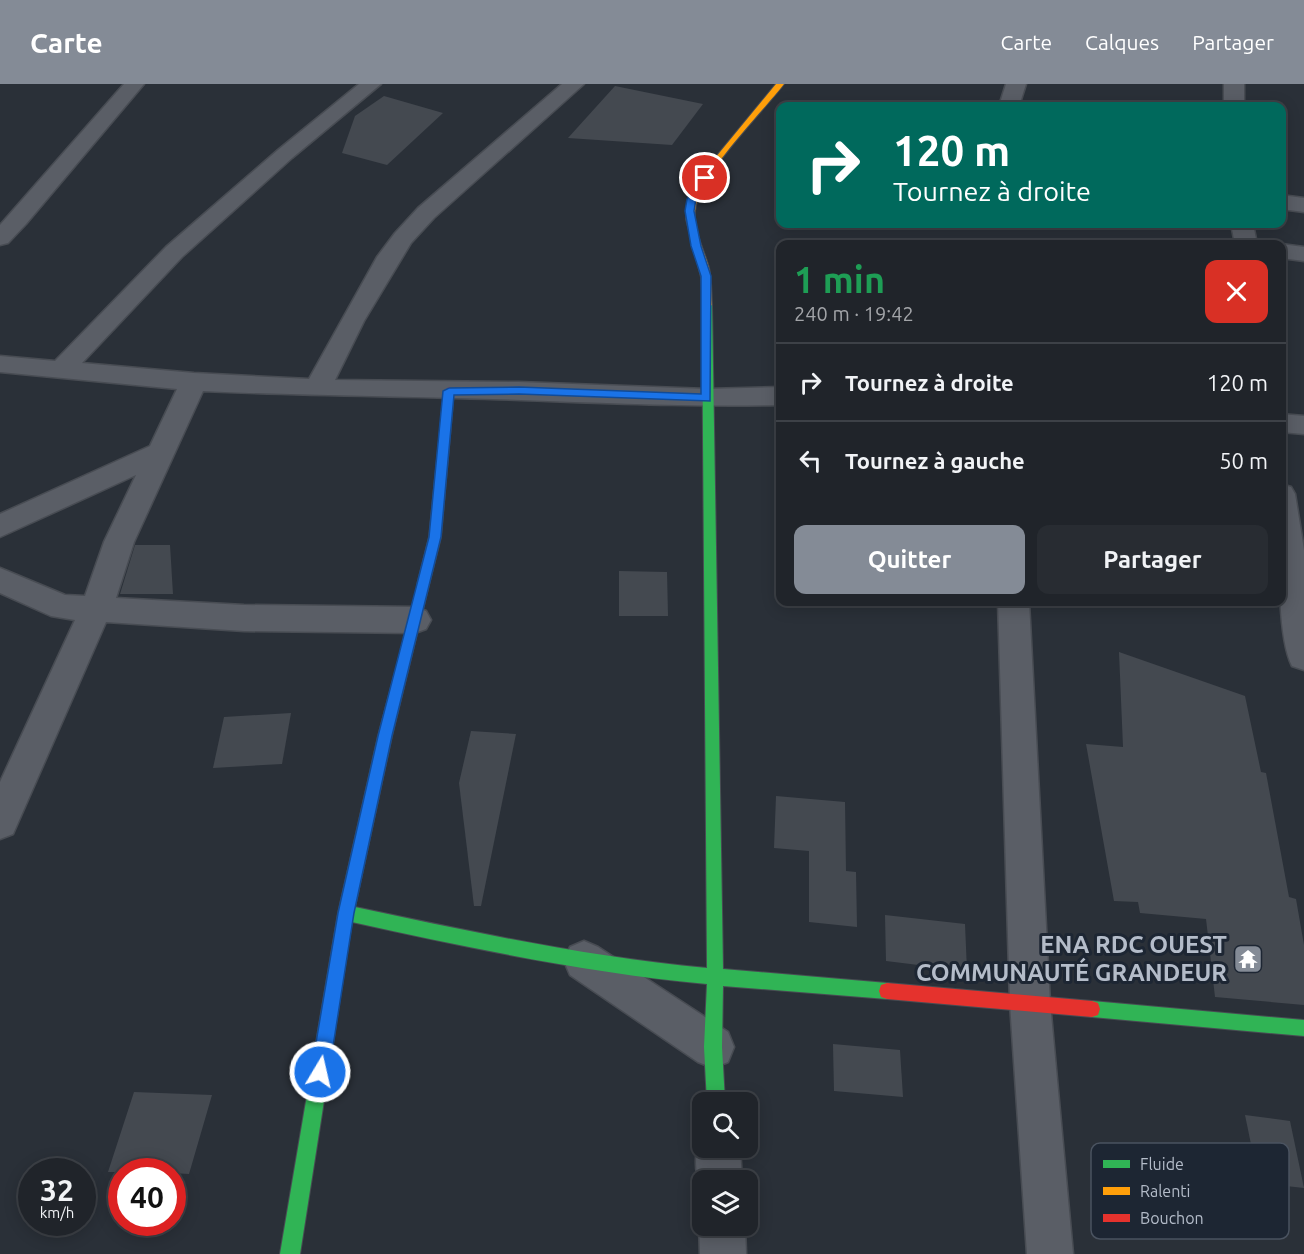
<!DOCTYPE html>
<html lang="fr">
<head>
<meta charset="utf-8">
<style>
  :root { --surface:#20242a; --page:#282c32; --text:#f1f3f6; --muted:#a2a4a8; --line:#3d4147; --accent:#848b96 }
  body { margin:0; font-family:Ubuntu,sans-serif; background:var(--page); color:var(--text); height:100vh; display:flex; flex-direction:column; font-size:22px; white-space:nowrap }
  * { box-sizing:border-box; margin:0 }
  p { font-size:20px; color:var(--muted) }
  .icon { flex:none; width:33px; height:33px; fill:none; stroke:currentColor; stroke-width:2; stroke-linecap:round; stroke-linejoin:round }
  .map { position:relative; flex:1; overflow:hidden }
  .panel { position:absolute; left:776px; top:156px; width:510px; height:366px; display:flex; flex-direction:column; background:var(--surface); border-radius:12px; box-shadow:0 3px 15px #0003,0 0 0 2px var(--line) }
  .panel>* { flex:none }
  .guide { position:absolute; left:776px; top:18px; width:510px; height:126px; border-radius:12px; box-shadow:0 3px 15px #0003,0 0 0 2px var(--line); background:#00695c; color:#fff; overflow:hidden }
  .fabs { position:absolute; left:692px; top:1008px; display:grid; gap:12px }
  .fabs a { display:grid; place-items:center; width:66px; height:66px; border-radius:12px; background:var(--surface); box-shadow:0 3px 15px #0003,0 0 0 2px var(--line); font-size:30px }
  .speed { position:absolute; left:18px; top:1074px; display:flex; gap:12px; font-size:30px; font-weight:700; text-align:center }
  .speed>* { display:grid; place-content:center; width:78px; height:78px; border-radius:50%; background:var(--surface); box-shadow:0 3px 15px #0003,0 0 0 2px var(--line); line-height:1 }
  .speed small { font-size:15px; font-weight:400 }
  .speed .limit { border:9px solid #d22; background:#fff; color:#111 }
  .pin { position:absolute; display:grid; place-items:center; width:51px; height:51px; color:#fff; margin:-26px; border:3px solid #fff; border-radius:50%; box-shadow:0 2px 6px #0007 }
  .me { position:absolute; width:66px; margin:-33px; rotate:9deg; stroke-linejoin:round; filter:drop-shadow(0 0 4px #0008) }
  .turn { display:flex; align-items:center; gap:21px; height:126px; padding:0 18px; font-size:27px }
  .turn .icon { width:78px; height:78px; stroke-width:2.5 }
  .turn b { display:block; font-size:42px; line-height:51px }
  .round { display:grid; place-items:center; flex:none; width:63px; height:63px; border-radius:12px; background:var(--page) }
  .overview { display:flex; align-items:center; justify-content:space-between; height:102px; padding:0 18px }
  h1 { font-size:36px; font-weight:700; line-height:45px; color:#1e9e55 }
  .cta { display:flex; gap:12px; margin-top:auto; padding:12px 18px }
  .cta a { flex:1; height:69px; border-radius:12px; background:var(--accent); color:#fff; font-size:24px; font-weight:700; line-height:69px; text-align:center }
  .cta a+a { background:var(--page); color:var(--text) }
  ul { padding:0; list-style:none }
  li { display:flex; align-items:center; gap:18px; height:78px; padding:0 18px; border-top:2px solid var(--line) }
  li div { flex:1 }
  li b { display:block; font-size:22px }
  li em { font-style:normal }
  header { display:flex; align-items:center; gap:36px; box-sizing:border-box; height:84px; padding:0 30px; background:var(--accent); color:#fff }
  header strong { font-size:28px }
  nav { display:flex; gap:33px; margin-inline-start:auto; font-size:21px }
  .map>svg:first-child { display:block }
  .building { fill:#444950 }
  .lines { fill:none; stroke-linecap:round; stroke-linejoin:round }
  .street-casing { stroke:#484c53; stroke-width:3 }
  .fast-casing { stroke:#484c53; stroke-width:2 }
  .slow-casing { stroke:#484c53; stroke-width:2 }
  .jam-casing { stroke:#484c53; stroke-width:2 }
  .street { fill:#5a5e66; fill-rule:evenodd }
  .fast { fill:#30b455; fill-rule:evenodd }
  .slow { fill:#ff9f0a; fill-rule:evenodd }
  .jam { fill:#e5322d; fill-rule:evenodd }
  .route { fill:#1a73e8; stroke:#114b97; stroke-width:1.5 }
  .labels { text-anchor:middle; stroke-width:6; stroke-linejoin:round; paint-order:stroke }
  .near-poi-label { font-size:24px; font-weight:bold; fill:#b4bcc9; stroke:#1d2633; text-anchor:end }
  .key { fill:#1d2633; stroke:#4a5360; stroke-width:1.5 }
  .key-label { font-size:16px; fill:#b4bcc9 }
</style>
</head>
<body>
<header>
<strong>Carte</strong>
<nav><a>Carte</a><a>Calques</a><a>Partager</a></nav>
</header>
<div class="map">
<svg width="1304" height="1170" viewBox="0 0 1304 1170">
  <rect width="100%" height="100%" fill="#2a3038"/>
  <g class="building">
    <polygon points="615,2 703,20 672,61 568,54"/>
    <polygon points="384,12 443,29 387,81 342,69 355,32"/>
    <polygon points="135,461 170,461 173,510 120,510"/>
    <polygon points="619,487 667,488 668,532 619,532"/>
    <polygon points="1119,568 1245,612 1261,688 1266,689 1289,813 1296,815 1304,861 1304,921 1215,913 1206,835 1140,829 1138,818 1114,817 1086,660 1123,663"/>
    <polygon points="291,629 282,680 213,684 224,633"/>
    <polygon points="471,647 516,650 481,822 474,822 459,699"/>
    <polygon points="776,712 845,718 846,787 856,788 857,843 809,838 809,767 774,764"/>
    <polygon points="885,831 965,840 967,887 886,877"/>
    <polygon points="833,960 900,966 903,1013 834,1007"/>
    <polygon points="134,1008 212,1011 189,1090 172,1089 172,1088 108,1088"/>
    <polygon points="1245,1031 1290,1037 1304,1104 1259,1099"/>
  </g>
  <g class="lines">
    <g class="street-casing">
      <g id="street">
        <polygon points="124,0 144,0 26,140 8,159 0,161 0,141"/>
        <path d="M359,0H381L292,74L182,173L82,279L194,289L309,295L377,173L395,149L418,124L562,0H584L434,134L411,159L364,237L335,296L519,298L707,305L780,303V321C693,323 608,319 521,316C415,312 309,312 203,307L134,458L116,514L244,521L415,523L426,527L431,536L426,545L415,549L244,547L106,538L13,750L0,755V698L75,536L51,532L0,509V484L65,511L85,512L104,458L136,391L0,453V430L150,362L177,305L0,288V272L55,277L166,163L278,66Z"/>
        <polygon points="1006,0 1026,0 1019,22 999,22"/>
        <rect x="1224" y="0" width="20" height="22"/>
        <polygon points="1281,111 1304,114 1304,128 1281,125"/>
        <polygon points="1231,140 1253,140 1257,160 1235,160"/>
        <polygon points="1279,160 1281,160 1304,163 1304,177 1281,174 1281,160"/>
        <polygon points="1281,330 1304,332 1304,350 1281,348"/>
        <path d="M1281,400L1291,403L1295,410L1304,466V586L1292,582C1274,545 1281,445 1281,400Z"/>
        <polygon points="998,518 1029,518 1050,919 1073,1170 1027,1170 1010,919"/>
        <polygon points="584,857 598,863 728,948 734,963 728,978 713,984 698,978 570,891 564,877 570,863"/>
        <path d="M702,1049V1064H740L742,1096H702V1107C694,1088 694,1068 702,1049Z"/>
        <polygon points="702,1135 702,1142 745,1142 746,1170 700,1170 699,1142"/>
      </g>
    </g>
    <g class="fast-casing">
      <g id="fast">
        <path d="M707,218L712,221L723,885L887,899L893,901L895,907L893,913L887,915L723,902L722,963L725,1018H707L704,963L707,900C587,889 470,864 352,838L300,1170H280L338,829L378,652L419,498L423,496L429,501L392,652L355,823C472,848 588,873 707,884L702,221Z"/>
        <polygon points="1092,917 1304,936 1304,952 1092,933 1086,931 1084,925 1086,919"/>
      </g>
    </g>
    <g class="slow-casing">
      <path id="slow" d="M776,0H784C761,30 698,91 695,127C693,146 704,166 709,184C712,197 711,209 712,221L707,224L703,223L701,193L686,135L689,114L711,79Z"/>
    </g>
    <g class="jam-casing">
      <g id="jam">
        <polygon points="449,303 454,307 441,453 429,501 423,506 417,501 429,453 444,307"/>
        <polygon points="887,899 1092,917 1098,919 1100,925 1098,931 1092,933 887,915 881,913 879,907 881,901"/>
      </g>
    </g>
    <use href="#street" class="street"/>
    <use href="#fast" class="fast"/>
    <use href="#slow" class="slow"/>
    <use href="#jam" class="jam"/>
  </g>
  <polygon class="route" points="701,92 709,94 696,115 694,127 701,162 711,192 710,317 519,310 454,311 441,453 392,652 354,829 329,988 326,995 320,997 314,995 311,988 338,829 378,652 429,453 443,307 449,304 519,303 701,310 701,192 691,162 685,127 687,115"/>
  <defs>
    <g id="temple-square" transform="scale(1.5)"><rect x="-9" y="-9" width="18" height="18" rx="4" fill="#848b96" stroke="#1d2633"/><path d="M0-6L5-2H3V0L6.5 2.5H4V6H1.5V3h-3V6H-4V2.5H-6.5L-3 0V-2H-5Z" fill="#fff"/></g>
  </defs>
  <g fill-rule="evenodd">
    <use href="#temple-square" x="1248" y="875"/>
  </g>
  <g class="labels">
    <g class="near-poi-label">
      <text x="1227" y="869">ENA RDC OUEST<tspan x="1227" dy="28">COMMUNAUTÉ GRANDEUR</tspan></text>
    </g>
  </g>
  <rect x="1091" y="1059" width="198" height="96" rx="9" class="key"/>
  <rect x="1103" y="1076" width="27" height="8" fill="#30b455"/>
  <rect x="1103" y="1103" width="27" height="8" fill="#ff9f0a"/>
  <rect x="1103" y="1130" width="27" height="8" fill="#e5322d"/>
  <g class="key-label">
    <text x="1140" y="1086">Fluide</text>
    <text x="1140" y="1113">Ralenti</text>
    <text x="1140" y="1140">Bouchon</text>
  </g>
</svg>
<div class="fabs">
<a><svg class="icon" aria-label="search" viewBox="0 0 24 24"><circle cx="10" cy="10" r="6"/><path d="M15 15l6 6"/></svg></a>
<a><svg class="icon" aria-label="layers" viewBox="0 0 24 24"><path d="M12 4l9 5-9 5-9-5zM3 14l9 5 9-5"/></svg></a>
</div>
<div class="speed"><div>32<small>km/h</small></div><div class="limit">40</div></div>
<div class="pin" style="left:705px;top:94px;background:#d93025"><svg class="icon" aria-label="arrive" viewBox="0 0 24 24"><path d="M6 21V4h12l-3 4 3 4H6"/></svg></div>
<svg class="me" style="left:320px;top:988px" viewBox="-20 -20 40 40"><circle r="17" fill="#1a73e8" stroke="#fff" stroke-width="3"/><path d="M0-11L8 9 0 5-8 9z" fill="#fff"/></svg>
<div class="guide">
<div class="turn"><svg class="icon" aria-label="right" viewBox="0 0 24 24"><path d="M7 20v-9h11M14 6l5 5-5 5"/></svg><div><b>120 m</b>Tournez à droite</div></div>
</div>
<section class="panel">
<div class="overview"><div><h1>1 min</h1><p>240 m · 19:42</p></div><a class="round" style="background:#d93025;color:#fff"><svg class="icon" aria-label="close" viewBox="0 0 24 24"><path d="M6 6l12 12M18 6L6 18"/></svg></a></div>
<ul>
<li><svg class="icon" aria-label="right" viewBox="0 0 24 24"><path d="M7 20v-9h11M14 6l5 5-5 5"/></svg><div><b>Tournez à droite</b></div><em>120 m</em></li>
<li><svg class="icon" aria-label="left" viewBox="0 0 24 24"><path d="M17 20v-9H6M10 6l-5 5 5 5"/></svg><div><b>Tournez à gauche</b></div><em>50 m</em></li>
</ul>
<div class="cta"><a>Quitter</a><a>Partager</a></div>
</section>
</div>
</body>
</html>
